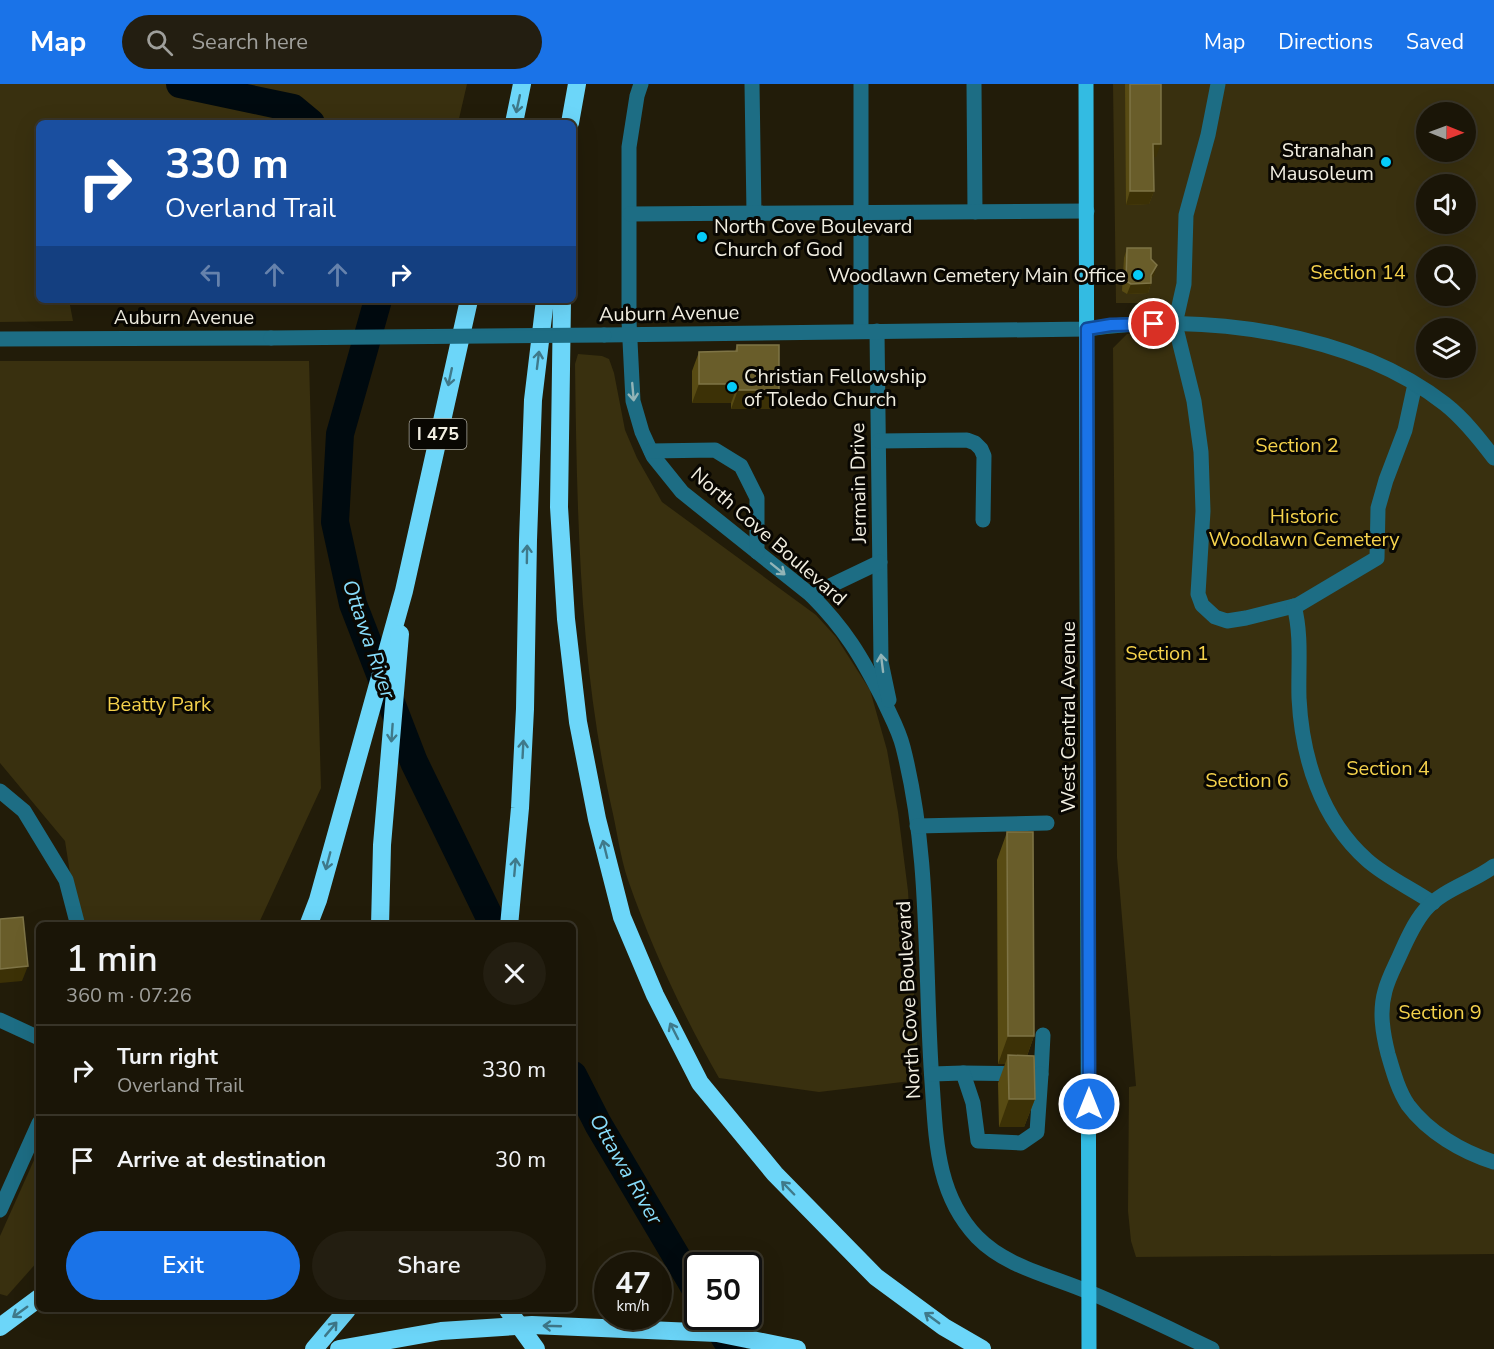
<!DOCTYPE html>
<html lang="en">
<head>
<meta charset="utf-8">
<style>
  :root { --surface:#1a1507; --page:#231e11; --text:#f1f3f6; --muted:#9f9f9b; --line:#383428; --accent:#1a73e8 }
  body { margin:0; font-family:"Nunito Sans",sans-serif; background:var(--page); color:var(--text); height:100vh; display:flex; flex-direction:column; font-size:22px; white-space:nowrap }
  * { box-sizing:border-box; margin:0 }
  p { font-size:20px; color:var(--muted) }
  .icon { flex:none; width:33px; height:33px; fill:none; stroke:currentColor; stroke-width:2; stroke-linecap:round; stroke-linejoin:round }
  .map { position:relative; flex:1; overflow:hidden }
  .details { position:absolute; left:36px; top:838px; width:540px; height:390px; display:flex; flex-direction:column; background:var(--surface); border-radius:9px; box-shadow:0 6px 24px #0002,0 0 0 2px var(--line) }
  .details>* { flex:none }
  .top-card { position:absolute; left:36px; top:36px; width:540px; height:183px; border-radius:9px; box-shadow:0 6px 24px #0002,0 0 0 2px var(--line); background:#1a4fa0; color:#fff; overflow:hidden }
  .needle { width:39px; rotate:91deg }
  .tools { position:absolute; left:1416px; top:18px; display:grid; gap:12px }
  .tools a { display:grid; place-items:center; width:60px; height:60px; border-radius:50%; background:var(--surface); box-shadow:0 6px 24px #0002,0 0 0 2px var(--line); font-size:30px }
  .speed { position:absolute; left:594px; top:1168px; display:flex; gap:12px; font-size:30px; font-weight:700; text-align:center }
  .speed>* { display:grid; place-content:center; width:78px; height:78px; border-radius:50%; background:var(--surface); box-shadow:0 6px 24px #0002,0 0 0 2px var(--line); line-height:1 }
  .speed small { font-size:15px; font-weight:400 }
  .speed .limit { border:3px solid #111; border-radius:9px; background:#fff; color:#111 }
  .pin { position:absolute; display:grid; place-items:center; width:51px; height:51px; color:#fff; margin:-26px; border:3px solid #fff; border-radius:50%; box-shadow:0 2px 6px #0007 }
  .me { position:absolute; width:66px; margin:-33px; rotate:0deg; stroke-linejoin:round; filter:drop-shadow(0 0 4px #0008) }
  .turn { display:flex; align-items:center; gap:21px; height:126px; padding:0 30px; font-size:27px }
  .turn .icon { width:78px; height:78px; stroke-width:2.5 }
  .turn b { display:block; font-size:42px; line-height:51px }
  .lanes { display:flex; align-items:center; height:57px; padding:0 30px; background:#0003; justify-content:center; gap:30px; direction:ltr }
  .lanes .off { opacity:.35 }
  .round { display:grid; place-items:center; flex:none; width:63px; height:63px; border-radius:32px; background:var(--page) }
  .summary { display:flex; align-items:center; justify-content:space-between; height:102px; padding:0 30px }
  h1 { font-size:36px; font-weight:600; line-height:45px }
  .action { display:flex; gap:12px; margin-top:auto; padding:12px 30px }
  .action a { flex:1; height:69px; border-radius:36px; background:var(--accent); color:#fff; font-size:24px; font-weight:600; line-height:69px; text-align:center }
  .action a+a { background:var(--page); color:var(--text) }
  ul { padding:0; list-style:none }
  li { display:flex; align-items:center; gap:18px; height:90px; padding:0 30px; border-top:2px solid var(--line) }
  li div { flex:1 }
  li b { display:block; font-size:22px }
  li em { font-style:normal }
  header { display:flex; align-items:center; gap:36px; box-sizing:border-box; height:84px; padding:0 30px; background:var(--accent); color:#fff }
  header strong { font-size:28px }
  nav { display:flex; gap:33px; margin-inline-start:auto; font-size:21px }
  .search { width:420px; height:54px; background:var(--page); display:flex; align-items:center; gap:15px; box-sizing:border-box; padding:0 21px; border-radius:33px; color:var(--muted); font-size:22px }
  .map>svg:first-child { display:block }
  .green { fill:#39300f; fill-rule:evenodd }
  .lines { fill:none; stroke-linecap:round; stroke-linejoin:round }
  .river { stroke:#000a0f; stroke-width:28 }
  .minor { stroke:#1d6d84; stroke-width:15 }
  .major { stroke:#33bbe2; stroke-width:15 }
  .highway { stroke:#6cd6f9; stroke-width:18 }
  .minor-bridge { stroke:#1d6d84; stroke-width:15 }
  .highway-bridge { stroke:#6cd6f9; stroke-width:18 }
  .wall { fill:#584b13 }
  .shaded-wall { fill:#3c3106 }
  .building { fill:#695d2a; stroke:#7e7446; stroke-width:1.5 }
  .oneway { stroke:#3f798a }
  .oneway2 { stroke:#92b4b7 }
  .route-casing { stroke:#114b97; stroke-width:15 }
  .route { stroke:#1a73e8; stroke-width:10 }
  .poi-dot { fill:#05cbf9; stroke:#090702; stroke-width:2 }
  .labels { text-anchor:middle; stroke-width:6; stroke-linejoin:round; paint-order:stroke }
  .shield { fill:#090702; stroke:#aba99e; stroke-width:1.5 }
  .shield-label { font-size:18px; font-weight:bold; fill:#f1eee1 }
  .poi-label { font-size:20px; fill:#f1eee1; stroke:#090702; text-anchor:end }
  .park-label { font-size:20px; fill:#f5d24c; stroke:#090702 }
  .street-label { font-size:20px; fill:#f1eee1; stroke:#090702 }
  .water-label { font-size:21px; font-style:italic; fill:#88dcfa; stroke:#090702 }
</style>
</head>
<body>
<header>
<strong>Map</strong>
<div class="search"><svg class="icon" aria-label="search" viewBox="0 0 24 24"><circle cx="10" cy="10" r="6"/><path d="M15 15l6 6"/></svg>Search here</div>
<nav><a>Map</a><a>Directions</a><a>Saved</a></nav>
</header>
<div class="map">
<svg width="1494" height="1265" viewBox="0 0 1494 1265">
  <rect width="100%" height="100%" fill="#221c09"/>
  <g class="green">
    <polygon points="0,0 467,0 458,39 39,39 39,216 69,216 73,237 0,238"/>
    <path d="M1113,0H1494V1170L1136,1173L1131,1157L1128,1127L1129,1003L1136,1002L1117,773L1113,264L1127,250L1142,248V219H1116ZM1426,28H1466V68H1426ZM1426,100H1466V140H1426ZM1426,172H1466V212H1426ZM1426,244H1466V284H1426Z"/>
    <path d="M578,270L602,272L609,275L614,289L625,346L637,374L662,418L816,531L836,553L870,606L887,666L898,728L908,807L919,996L819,1008L719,994C683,931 652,865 628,796C620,773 617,746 611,721C579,577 577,427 575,280Z"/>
    <polygon points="0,277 309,277 321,704 258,841 78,841 65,757 0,679"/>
    <polygon points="39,1065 39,1176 7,1212 0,1210 0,1152"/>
  </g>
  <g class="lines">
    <g class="river">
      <polyline points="180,0 293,24 311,39"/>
      <polyline points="378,216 340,350 335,438 353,520 414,678 494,842"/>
      <polyline points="573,991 598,1040 698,1209"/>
      <polyline points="712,1233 732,1265"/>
    </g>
    <g class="minor">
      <path d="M641,0L637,12L629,63V237L633,317L642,348L653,372L682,408L811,511C845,545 861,572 883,615C890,631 899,646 903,663C931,772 924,887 932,998C936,1054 936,1110 977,1153C1007,1184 1053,1192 1091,1209C1132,1226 1172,1246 1212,1265"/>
      <polyline points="752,0 754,130"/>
      <polyline points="974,0 975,128"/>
      <polyline points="1218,0 1208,51 1186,131 1184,200 1175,240 1194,317 1201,368 1203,427 1198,510 1202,521 1215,533 1227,537 1246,534 1298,521 1377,474 1378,424 1386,396 1405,346 1415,300"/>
      <polyline points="630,130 1087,127"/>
      <polyline points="861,247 861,0"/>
      <polyline points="877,247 881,578 889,616"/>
      <path d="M604,251L1087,245C1200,228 1353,248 1445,320C1464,335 1479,354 1494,374"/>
      <polyline points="0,255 271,254"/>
      <polyline points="879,357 967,356 975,359 981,365 984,372 983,436"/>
      <polyline points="651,367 715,366 741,382 757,414 757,468"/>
      <polyline points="811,511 880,478"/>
      <path d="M1294,522C1302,551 1298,584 1299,614C1302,674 1321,735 1367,776C1386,793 1411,804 1433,819"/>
      <polyline points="0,707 24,727 66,796 78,842"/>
      <polyline points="917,742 1047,739"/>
      <path d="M1494,782C1473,798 1443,805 1425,826C1414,839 1406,857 1399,873C1394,884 1388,895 1385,907C1379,928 1383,950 1388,970C1393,987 1398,1006 1408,1021C1428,1048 1462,1068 1494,1078"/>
      <polyline points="0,936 39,954"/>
      <polyline points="963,989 1041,990 1043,951"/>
      <polyline points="932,990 963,989 973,1019 978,1057 1021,1059 1037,1048 1041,990"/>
      <polyline points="0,1126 39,1039"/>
    </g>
    <polyline class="major" points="1086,0 1089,1265"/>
    <g class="highway">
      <polyline points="514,39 522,0"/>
      <polyline points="570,39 577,0"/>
      <polyline points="562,216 559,423 566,535 578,638 597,735 622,833 655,911 700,999 775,1090 876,1193 944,1243 982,1265"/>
      <polyline points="308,842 318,816 404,507 469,216"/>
      <polyline points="380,842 382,761 400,550"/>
      <polyline points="509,842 520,724 525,625 528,456 533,316 545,216"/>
      <polyline points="0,1243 39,1214"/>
      <polyline points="314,1265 347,1226"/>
      <polyline points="339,1265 441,1247 532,1241 717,1249 797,1265"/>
    </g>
    <polyline class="minor-bridge" points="271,254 604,251"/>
    <polyline class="highway-bridge" points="508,1226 536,1265"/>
  </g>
  <g class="wall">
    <polygon points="1125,0 1161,0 1156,73 1154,73 1154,107 1149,120 1126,121"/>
    <polygon points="1127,164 1151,175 1154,191 1151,195 1151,199 1148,209 1127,210 1122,207 1124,174"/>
    <polygon points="737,261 779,306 772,325 731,325 731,319 692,319 692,287 699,268 735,267"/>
    <polygon points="1007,748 1034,952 1027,972 1035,1015 1024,1043 999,1043 998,999 1005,980 998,980 997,776"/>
  </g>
  <g class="shaded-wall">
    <polygon points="1153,60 1161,60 1156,73 1149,73"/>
    <polygon points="1130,107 1154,107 1149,120 1126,121"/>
    <polygon points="1157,181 1154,191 1148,200 1151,199 1148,209 1127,210 1131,200 1151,191"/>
    <polygon points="699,300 738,300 731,319 692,319"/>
    <polygon points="738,306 779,306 772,325 731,325"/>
    <polygon points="28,882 22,897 0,899 0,885"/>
    <polygon points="1008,952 1034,952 1024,980 1008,971 1005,980 998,980"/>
    <polygon points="1009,1015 1035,1015 1024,1043 999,1043"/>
  </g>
  <g class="building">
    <polygon points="1130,0 1161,0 1161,60 1153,60 1154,107 1130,107"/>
    <polygon points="1127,164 1151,164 1151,175 1157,181 1151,191 1151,199 1131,200 1126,197"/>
    <polygon points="737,261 779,261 779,306 738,306 738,300 699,300 699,268 737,267"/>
    <polygon points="1007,748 1033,748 1034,952 1008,952"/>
    <polygon points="23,833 28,882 0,885 0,835"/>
    <polygon points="1008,971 1034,972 1035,1015 1009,1015"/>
  </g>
  <defs><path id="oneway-shaft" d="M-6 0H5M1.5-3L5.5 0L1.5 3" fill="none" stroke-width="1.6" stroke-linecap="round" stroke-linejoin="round" transform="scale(1.5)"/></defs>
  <g class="oneway">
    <use href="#oneway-shaft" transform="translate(518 20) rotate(102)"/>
    <use href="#oneway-shaft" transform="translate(538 276) rotate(-83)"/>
    <use href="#oneway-shaft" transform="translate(450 293) rotate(102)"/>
    <use href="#oneway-shaft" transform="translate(527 470) rotate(-89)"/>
    <use href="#oneway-shaft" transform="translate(392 649) rotate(94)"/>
    <use href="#oneway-shaft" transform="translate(523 665) rotate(-87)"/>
    <use href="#oneway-shaft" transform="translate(605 765) rotate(-104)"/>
    <use href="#oneway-shaft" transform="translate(328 777) rotate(105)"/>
    <use href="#oneway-shaft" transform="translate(515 783) rotate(-85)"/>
    <use href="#oneway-shaft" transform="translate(674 947) rotate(-117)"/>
    <use href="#oneway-shaft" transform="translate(788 1104) rotate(-134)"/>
    <use href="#oneway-shaft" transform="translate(20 1228) rotate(144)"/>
    <use href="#oneway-shaft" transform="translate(932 1234) rotate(-144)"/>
    <use href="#oneway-shaft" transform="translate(552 1242) rotate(-178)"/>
    <use href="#oneway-shaft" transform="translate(331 1245) rotate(-50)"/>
  </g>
  <g class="oneway2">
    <use href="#oneway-shaft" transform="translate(633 308) rotate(85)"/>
    <use href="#oneway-shaft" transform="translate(778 485) rotate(39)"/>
    <use href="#oneway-shaft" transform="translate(882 579) rotate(-97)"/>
  </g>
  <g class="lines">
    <g class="route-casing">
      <polyline id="route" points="1089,1020 1087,245 1111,241 1154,240"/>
    </g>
    <use href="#route" class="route"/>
  </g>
  <g class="poi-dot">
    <circle cx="1386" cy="78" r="6"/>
    <circle cx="702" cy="153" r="6"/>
    <circle cx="1138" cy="191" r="6"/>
    <circle cx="732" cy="303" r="6"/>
  </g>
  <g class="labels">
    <rect class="shield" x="409.5" y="335" width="57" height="30" rx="4.5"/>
    <g class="shield-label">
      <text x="438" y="356">I 475</text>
    </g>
    <g class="poi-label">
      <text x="1374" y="73">Stranahan<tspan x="1374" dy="23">Mausoleum</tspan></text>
      <text x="714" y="149" text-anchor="start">North Cove Boulevard<tspan x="714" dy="23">Church of God</tspan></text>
      <text x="1126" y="198">Woodlawn Cemetery Main Office</text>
      <text x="744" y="299" text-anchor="start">Christian Fellowship<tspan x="744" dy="23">of Toledo Church</tspan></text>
    </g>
    <g class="park-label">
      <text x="1358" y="195">Section 14</text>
      <text x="1297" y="368">Section 2</text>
      <text x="1304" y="439">Historic<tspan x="1304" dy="23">Woodlawn Cemetery</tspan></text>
      <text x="1167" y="576">Section 1</text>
      <text x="159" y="627">Beatty Park</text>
      <text x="1388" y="691">Section 4</text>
      <text x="1247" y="703">Section 6</text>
      <text x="1440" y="935">Section 9</text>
    </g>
    <g class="street-label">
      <text transform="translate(669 229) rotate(-1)" y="7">Auburn Avenue</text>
      <text x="184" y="240">Auburn Avenue</text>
      <text transform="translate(858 399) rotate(-91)" y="7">Jermain Drive</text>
      <text transform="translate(769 452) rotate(41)" y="7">North Cove Boulevard</text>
      <text transform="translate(1068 633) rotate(-90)" y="7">West Central Avenue</text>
      <text transform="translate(908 916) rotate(-93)" y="7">North Cove Boulevard</text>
    </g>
    <g class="water-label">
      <text transform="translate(369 555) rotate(71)" y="7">Ottawa River</text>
      <text transform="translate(626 1085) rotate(60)" y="7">Ottawa River</text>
    </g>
  </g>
</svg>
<div class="tools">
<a><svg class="needle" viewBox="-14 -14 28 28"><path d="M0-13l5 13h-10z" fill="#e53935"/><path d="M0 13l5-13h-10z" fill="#9f9f9b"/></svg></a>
<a><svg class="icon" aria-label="sound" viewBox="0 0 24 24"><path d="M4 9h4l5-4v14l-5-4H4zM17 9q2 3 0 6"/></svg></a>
<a><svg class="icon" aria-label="search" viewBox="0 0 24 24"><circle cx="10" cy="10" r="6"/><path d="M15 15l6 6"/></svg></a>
<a><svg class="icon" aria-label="layers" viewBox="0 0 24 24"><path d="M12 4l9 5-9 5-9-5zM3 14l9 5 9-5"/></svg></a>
</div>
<div class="speed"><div>47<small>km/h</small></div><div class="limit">50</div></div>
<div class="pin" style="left:1154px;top:240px;background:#d93025"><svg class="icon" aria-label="arrive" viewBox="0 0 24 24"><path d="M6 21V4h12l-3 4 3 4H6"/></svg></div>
<svg class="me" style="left:1089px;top:1020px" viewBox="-20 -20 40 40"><circle r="17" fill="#1a73e8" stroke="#fff" stroke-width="3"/><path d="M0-11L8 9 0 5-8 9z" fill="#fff"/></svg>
<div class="top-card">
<div class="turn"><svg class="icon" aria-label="right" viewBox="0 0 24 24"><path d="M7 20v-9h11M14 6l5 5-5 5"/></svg><div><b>330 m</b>Overland Trail</div></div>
<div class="lanes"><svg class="icon off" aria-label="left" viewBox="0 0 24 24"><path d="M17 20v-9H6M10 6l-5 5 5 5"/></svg><svg class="icon off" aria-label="ahead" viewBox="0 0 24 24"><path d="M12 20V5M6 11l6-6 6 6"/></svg><svg class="icon off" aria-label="ahead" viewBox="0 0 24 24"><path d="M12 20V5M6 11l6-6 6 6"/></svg><svg class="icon" aria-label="right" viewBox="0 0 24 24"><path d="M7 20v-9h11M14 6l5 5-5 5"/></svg></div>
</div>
<section class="details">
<div class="summary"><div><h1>1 min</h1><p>360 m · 07:26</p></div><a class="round"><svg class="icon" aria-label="close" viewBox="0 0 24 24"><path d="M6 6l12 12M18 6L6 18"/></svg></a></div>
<ul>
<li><svg class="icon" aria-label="right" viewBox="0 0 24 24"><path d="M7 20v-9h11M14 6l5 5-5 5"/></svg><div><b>Turn right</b><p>Overland Trail</p></div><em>330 m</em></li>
<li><svg class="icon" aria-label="arrive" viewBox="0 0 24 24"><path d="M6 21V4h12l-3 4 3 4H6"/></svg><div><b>Arrive at destination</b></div><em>30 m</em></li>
</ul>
<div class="action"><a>Exit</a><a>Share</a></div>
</section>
</div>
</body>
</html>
